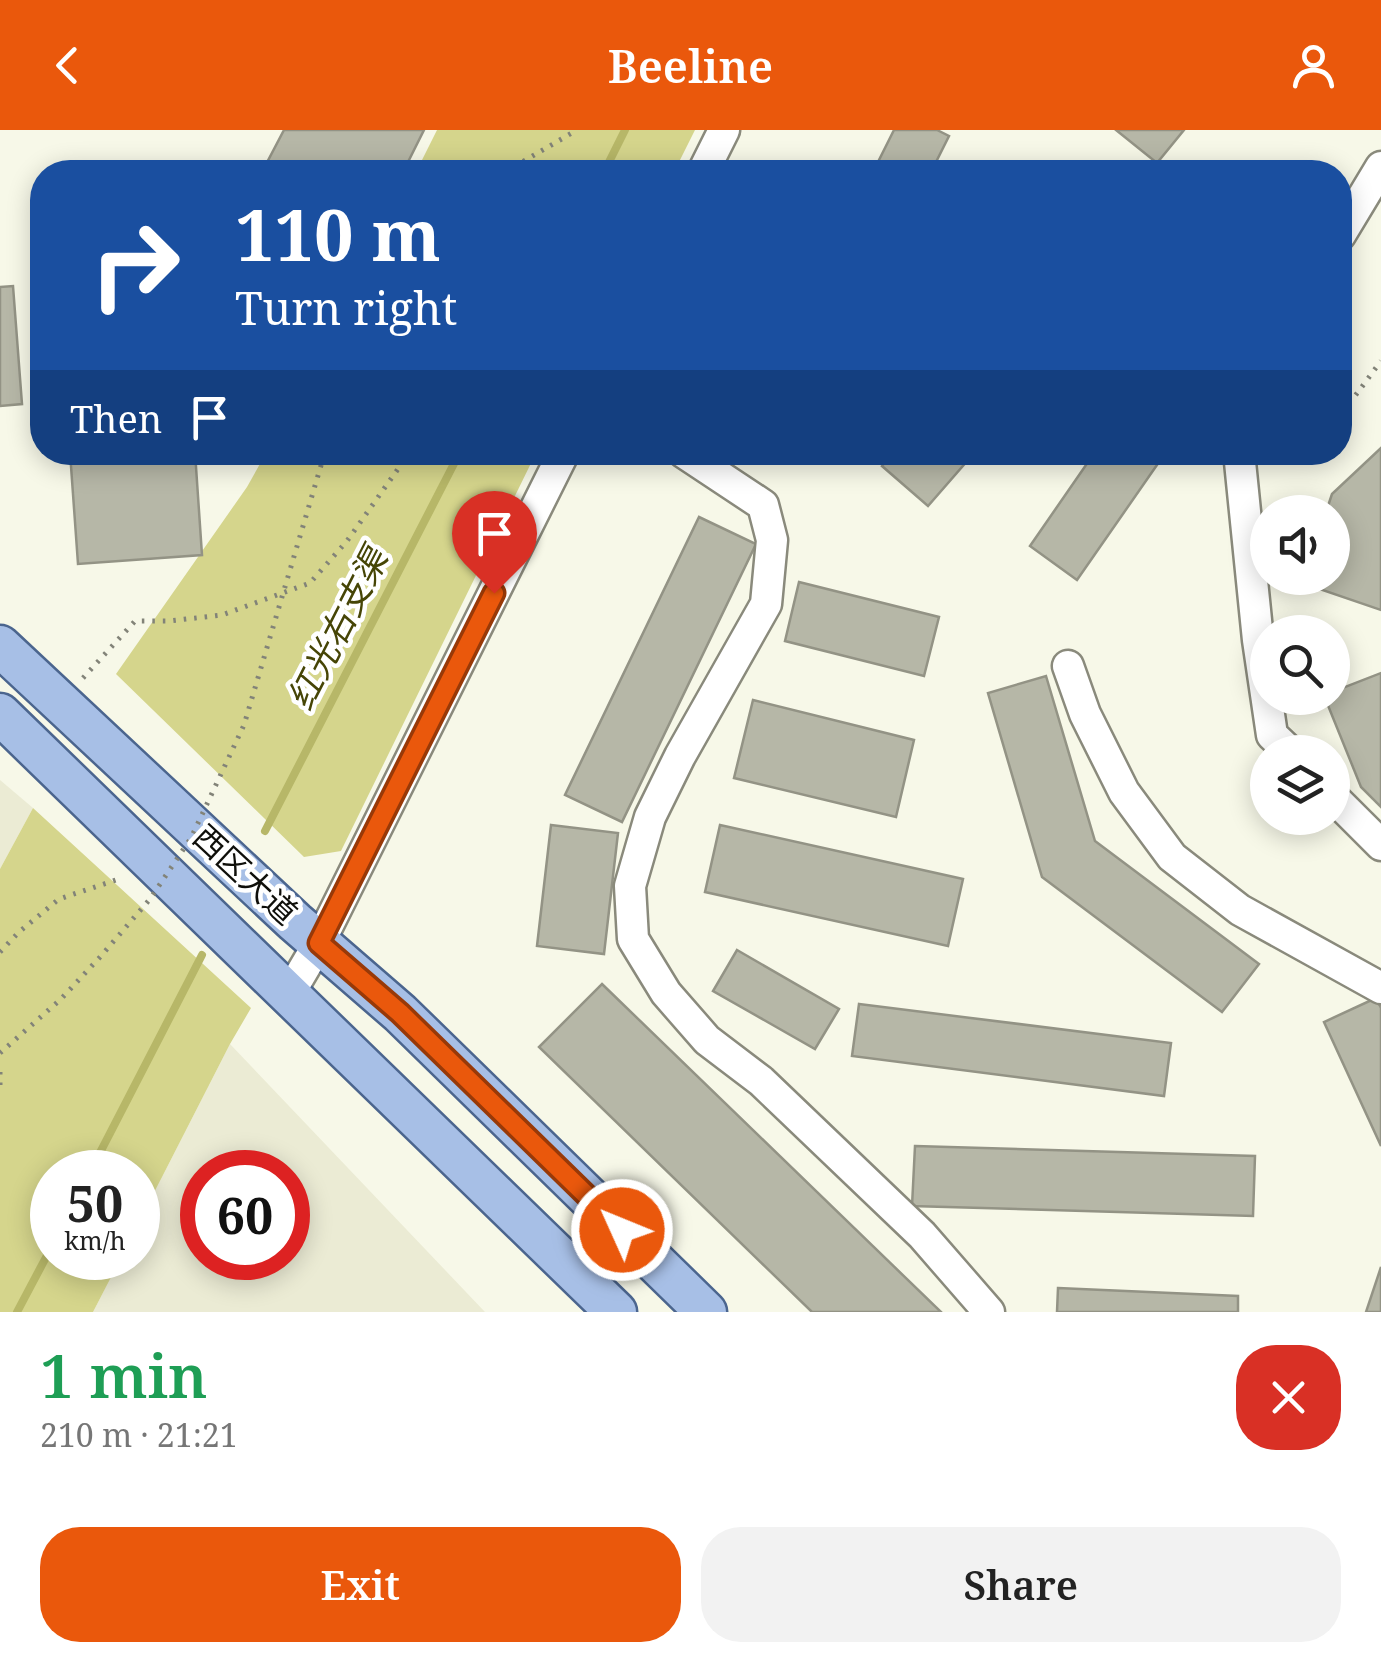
<!DOCTYPE html>
<html lang="en">
<head>
<meta charset="utf-8">
<style>
  :root { --surface:#fff; --page:#f2f2f2; --text:#222; --muted:#767676; --accent:#ea580c }
  body { margin:0; font-family:"Noto Serif","Noto Sans SC",serif; background:var(--page); color:var(--text); height:100vh; display:flex; flex-direction:column; font-size:38px; white-space:nowrap }
  * { box-sizing:border-box; margin:0 }
  p { font-size:32px; color:var(--muted) }
  .icon { flex:none; width:55px; height:55px; fill:none; stroke:currentColor; stroke-width:2; stroke-linecap:round; stroke-linejoin:round }
  .map { position:relative; height:1182px; overflow:hidden }
  .panel { display:flex; flex-direction:column; background:var(--surface); flex:1 }
  .panel>* { flex:none }
  .guide { position:absolute; left:30px; top:30px; width:1322px; height:305px; border-radius:40px; box-shadow:0 5px 25px #0003; background:#1a4fa0; color:#fff; overflow:hidden }
  .buttons { position:absolute; left:1250px; top:365px; display:grid; gap:20px }
  .buttons a { display:grid; place-items:center; width:100px; height:100px; border-radius:50%; background:var(--surface); box-shadow:0 5px 25px #0003; font-size:50px }
  .speed { position:absolute; left:30px; top:1020px; display:flex; gap:20px; font-size:50px; font-weight:700; text-align:center }
  .speed>* { display:grid; place-content:center; width:130px; height:130px; border-radius:50%; background:var(--surface); box-shadow:0 5px 25px #0003; line-height:1 }
  .speed small { font-size:25px; font-weight:400 }
  .speed .limit { border:15px solid #d22; background:#fff; color:#111 }
  .pin { position:absolute; display:grid; place-items:center; width:85px; height:85px; color:#fff; margin:-102px -42px; border-radius:50% 50% 50% 0; rotate:-45deg; box-shadow:0 0 10px #0007 }
  .pin .icon { rotate:45deg }
  .me { position:absolute; width:110px; margin:-55px; rotate:314deg; stroke-linejoin:round; filter:drop-shadow(0 0 8px #0008) }
  .turn { display:flex; align-items:center; gap:35px; height:210px; padding:0 40px; font-size:45px }
  .turn .icon { width:130px; height:130px; stroke-width:2.5 }
  .turn b { display:block; font-size:70px; line-height:85px }
  .then { display:flex; align-items:center; height:95px; padding:0 40px; background:#0003; gap:20px; font-size:38px }
  .round { display:grid; place-items:center; flex:none; width:105px; height:105px; border-radius:40px; background:var(--page) }
  .summary { display:flex; align-items:center; justify-content:space-between; height:170px; padding:0 40px }
  h1 { font-size:60px; font-weight:600; line-height:75px; color:#1e9e55 }
  .action { display:flex; gap:20px; margin-top:auto; padding:20px 40px }
  .action a { flex:1; height:115px; border-radius:40px; background:var(--accent); color:#fff; font-size:40px; font-weight:600; line-height:115px; text-align:center }
  .action a+a { background:var(--page); color:var(--text) }
  header { display:flex; justify-content:space-between; align-items:center; height:130px; padding:0 40px; background:var(--accent); color:#fff; font-size:45px; font-weight:600 }
  .map>svg:first-child { display:block }
  .built { fill:#ebebd4; fill-rule:evenodd }
  .green { fill:#d5d58c }
  .lines { fill:none; stroke-linecap:round; stroke-linejoin:round }
  .stream { stroke:#b7b768; stroke-width:8 }
  .building { fill:#b6b7a7; stroke:#939385; stroke-width:2.5 }
  .minor-casing { stroke:#8a8a7c; stroke-width:35 }
  .major-casing { stroke:#4b658e; stroke-width:45 }
  .path { stroke:#828378; stroke-width:5; stroke-dasharray:2.5 8; stroke-linecap:butt }
  .minor { stroke:#fff; stroke-width:30 }
  .major { stroke:#a7bfe6; stroke-width:40 }
  .path-bridge { stroke:#828378; stroke-width:5; stroke-dasharray:2.5 8; stroke-linecap:butt }
  .route-casing { stroke:#983908; stroke-width:25 }
  .route { stroke:#ea580c; stroke-width:18 }
  .labels { text-anchor:middle; stroke-width:9; stroke-linejoin:round; paint-order:stroke }
  .street-label { font-size:32px; fill:#0f0f0a; stroke:#fff }
  .water-label { font-size:35px; font-style:italic; fill:#464506; stroke:#fff }
</style>
</head>
<body>
<header><svg class="icon" aria-label="back" viewBox="0 0 24 24"><path d="M15 5l-7 7 7 7"/></svg>Beeline<svg class="icon" aria-label="person" viewBox="0 0 24 24"><circle cx="12" cy="8" r="4"/><path d="M4 21q1-7 8-7t8 7"/></svg></header>
<div class="map">
<svg width="1381" height="1182" viewBox="0 0 1381 1182">
  <rect width="100%" height="100%" fill="#f7f8e8"/>
  <g class="built">
    <polygon points="0,650 33,678 0,739"/>
    <path d="M230,914L485,1182H93L121,1128H138V1094ZM202,1042H288V1128H202Z"/>
  </g>
  <g class="green">
    <polygon points="437,0 695,0 674,42 416,42"/>
    <polygon points="266,323 536,323 341,721 304,727 116,544 247,357"/>
    <polygon points="33,678 251,878 230,914 138,1094 138,1042 52,1042 52,1128 121,1128 93,1182 0,1182 0,739"/>
  </g>
  <g class="lines">
    <g class="stream">
      <polyline points="604,42 625,0"/>
      <polyline points="265,701 460,322"/>
      <polyline points="90,1042 202,825"/>
      <polyline points="17,1182 52,1116"/>
    </g>
  </g>
  <g class="building">
    <polygon points="284,0 424,0 403,42 262,42"/>
    <polygon points="894,0 937,0 949,6 931,42 873,42"/>
    <polygon points="1116,0 1184,0 1157,33"/>
    <polygon points="1015,32 1071,38 1070,42 1013,42"/>
    <polygon points="13,156 22,274 0,276 0,157"/>
    <polygon points="1381,318 1381,480 1302,453 1304,448 1332,448 1332,382 1326,382 1332,364"/>
    <polygon points="70,322 195,322 202,425 78,434"/>
    <polygon points="894,322 975,322 928,376 882,336"/>
    <polygon points="1095,322 1166,322 1077,450 1030,416"/>
    <polygon points="699,387 756,414 622,692 565,665"/>
    <polygon points="799,452 939,487 924,546 785,511"/>
    <polygon points="1381,543 1381,677 1361,657 1325,568 1332,568 1332,562"/>
    <polygon points="1046,546 1095,711 1259,834 1222,882 1042,747 988,563"/>
    <polygon points="753,570 914,610 896,687 734,648"/>
    <polygon points="551,695 618,703 604,824 537,816"/>
    <polygon points="720,695 963,749 948,816 705,762"/>
    <polygon points="737,820 839,879 815,919 713,861"/>
    <polygon points="602,854 941,1182 812,1182 539,917"/>
    <polygon points="1376,868 1381,878 1381,1016 1324,892"/>
    <polygon points="859,874 1171,913 1164,966 852,926"/>
    <polygon points="915,1016 1255,1026 1253,1086 912,1076"/>
    <polygon points="1381,1137 1381,1182 1366,1182"/>
    <polygon points="1058,1158 1238,1166 1238,1182 1057,1182"/>
  </g>
  <g class="lines">
    <g class="minor-casing">
      <g id="minor">
        <polyline points="703,42 724,0"/>
        <polyline points="1340,105 1381,37"/>
        <polyline points="683,322 763,375 772,410 766,474 680,626 650,687 630,756 633,809 666,863 707,910 761,951 922,1105 989,1182"/>
        <polyline points="1239,322 1258,510 1272,605 1290,622"/>
        <polyline points="1068,536 1085,584 1124,662 1172,727 1240,780 1381,858"/>
        <polyline points="1332,666 1381,715"/>
        <polyline points="289,864 319,813 564,322"/>
      </g>
    </g>
    <g class="major-casing">
      <g id="major">
        <polyline points="0,516 295,792 400,883 706,1182"/>
        <polyline points="0,584 616,1182"/>
      </g>
    </g>
    <g class="path">
      <polyline points="505,42 577,0"/>
      <polyline points="1340,279 1355,266 1381,231"/>
      <polyline points="83,548 135,491 169,491 222,485 310,453 347,411 410,322"/>
      <polyline points="0,822 19,802 59,769 122,748"/>
      <polyline points="0,942 0,957"/>
    </g>
    <use href="#minor" class="minor"/>
    <use href="#major" class="major"/>
    <polyline class="path-bridge" points="0,923 61,869 101,826 150,769 191,708 244,595 325,322"/>
  </g>
  <g class="lines">
    <g class="route-casing">
      <polyline id="route" points="494,463 319,813 400,883 622,1100"/>
    </g>
    <use href="#route" class="route"/>
  </g>
  <g class="labels">
    <g class="street-label">
      <text transform="translate(245 745) rotate(43)" y="11">西区大道</text>
    </g>
    <g class="water-label">
      <text transform="translate(338 499) rotate(-63)" y="12">红光右支渠</text>
    </g>
  </g>
</svg>
<div class="buttons">
<a><svg class="icon" aria-label="sound" viewBox="0 0 24 24"><path d="M4 9h4l5-4v14l-5-4H4zM17 9q2 3 0 6"/></svg></a>
<a><svg class="icon" aria-label="search" viewBox="0 0 24 24"><circle cx="10" cy="10" r="6"/><path d="M15 15l6 6"/></svg></a>
<a><svg class="icon" aria-label="layers" viewBox="0 0 24 24"><path d="M12 4l9 5-9 5-9-5zM3 14l9 5 9-5"/></svg></a>
</div>
<div class="speed"><div>50<small>km/h</small></div><div class="limit">60</div></div>
<div class="pin" style="left:494px;top:463px;background:#d93025"><svg class="icon" aria-label="arrive" viewBox="0 0 24 24"><path d="M6 21V4h12l-3 4 3 4H6"/></svg></div>
<svg class="me" style="left:622px;top:1100px" viewBox="-20 -20 40 40"><circle r="17" fill="#ea580c" stroke="#fff" stroke-width="3"/><path d="M0-11L8 9 0 5-8 9z" fill="#fff"/></svg>
<div class="guide">
<div class="turn"><svg class="icon" aria-label="right" viewBox="0 0 24 24"><path d="M7 20v-9h11M14 6l5 5-5 5"/></svg><div><b>110 m</b>Turn right</div></div>
<div class="then">Then<svg class="icon" aria-label="arrive" viewBox="0 0 24 24"><path d="M6 21V4h12l-3 4 3 4H6"/></svg></div>
</div>
</div>
<section class="panel">
<div class="summary"><div><h1>1 min</h1><p>210 m · 21:21</p></div><a class="round" style="background:#d93025;color:#fff"><svg class="icon" aria-label="close" viewBox="0 0 24 24"><path d="M6 6l12 12M18 6L6 18"/></svg></a></div>
<div class="action"><a>Exit</a><a>Share</a></div>
</section>
</body>
</html>
